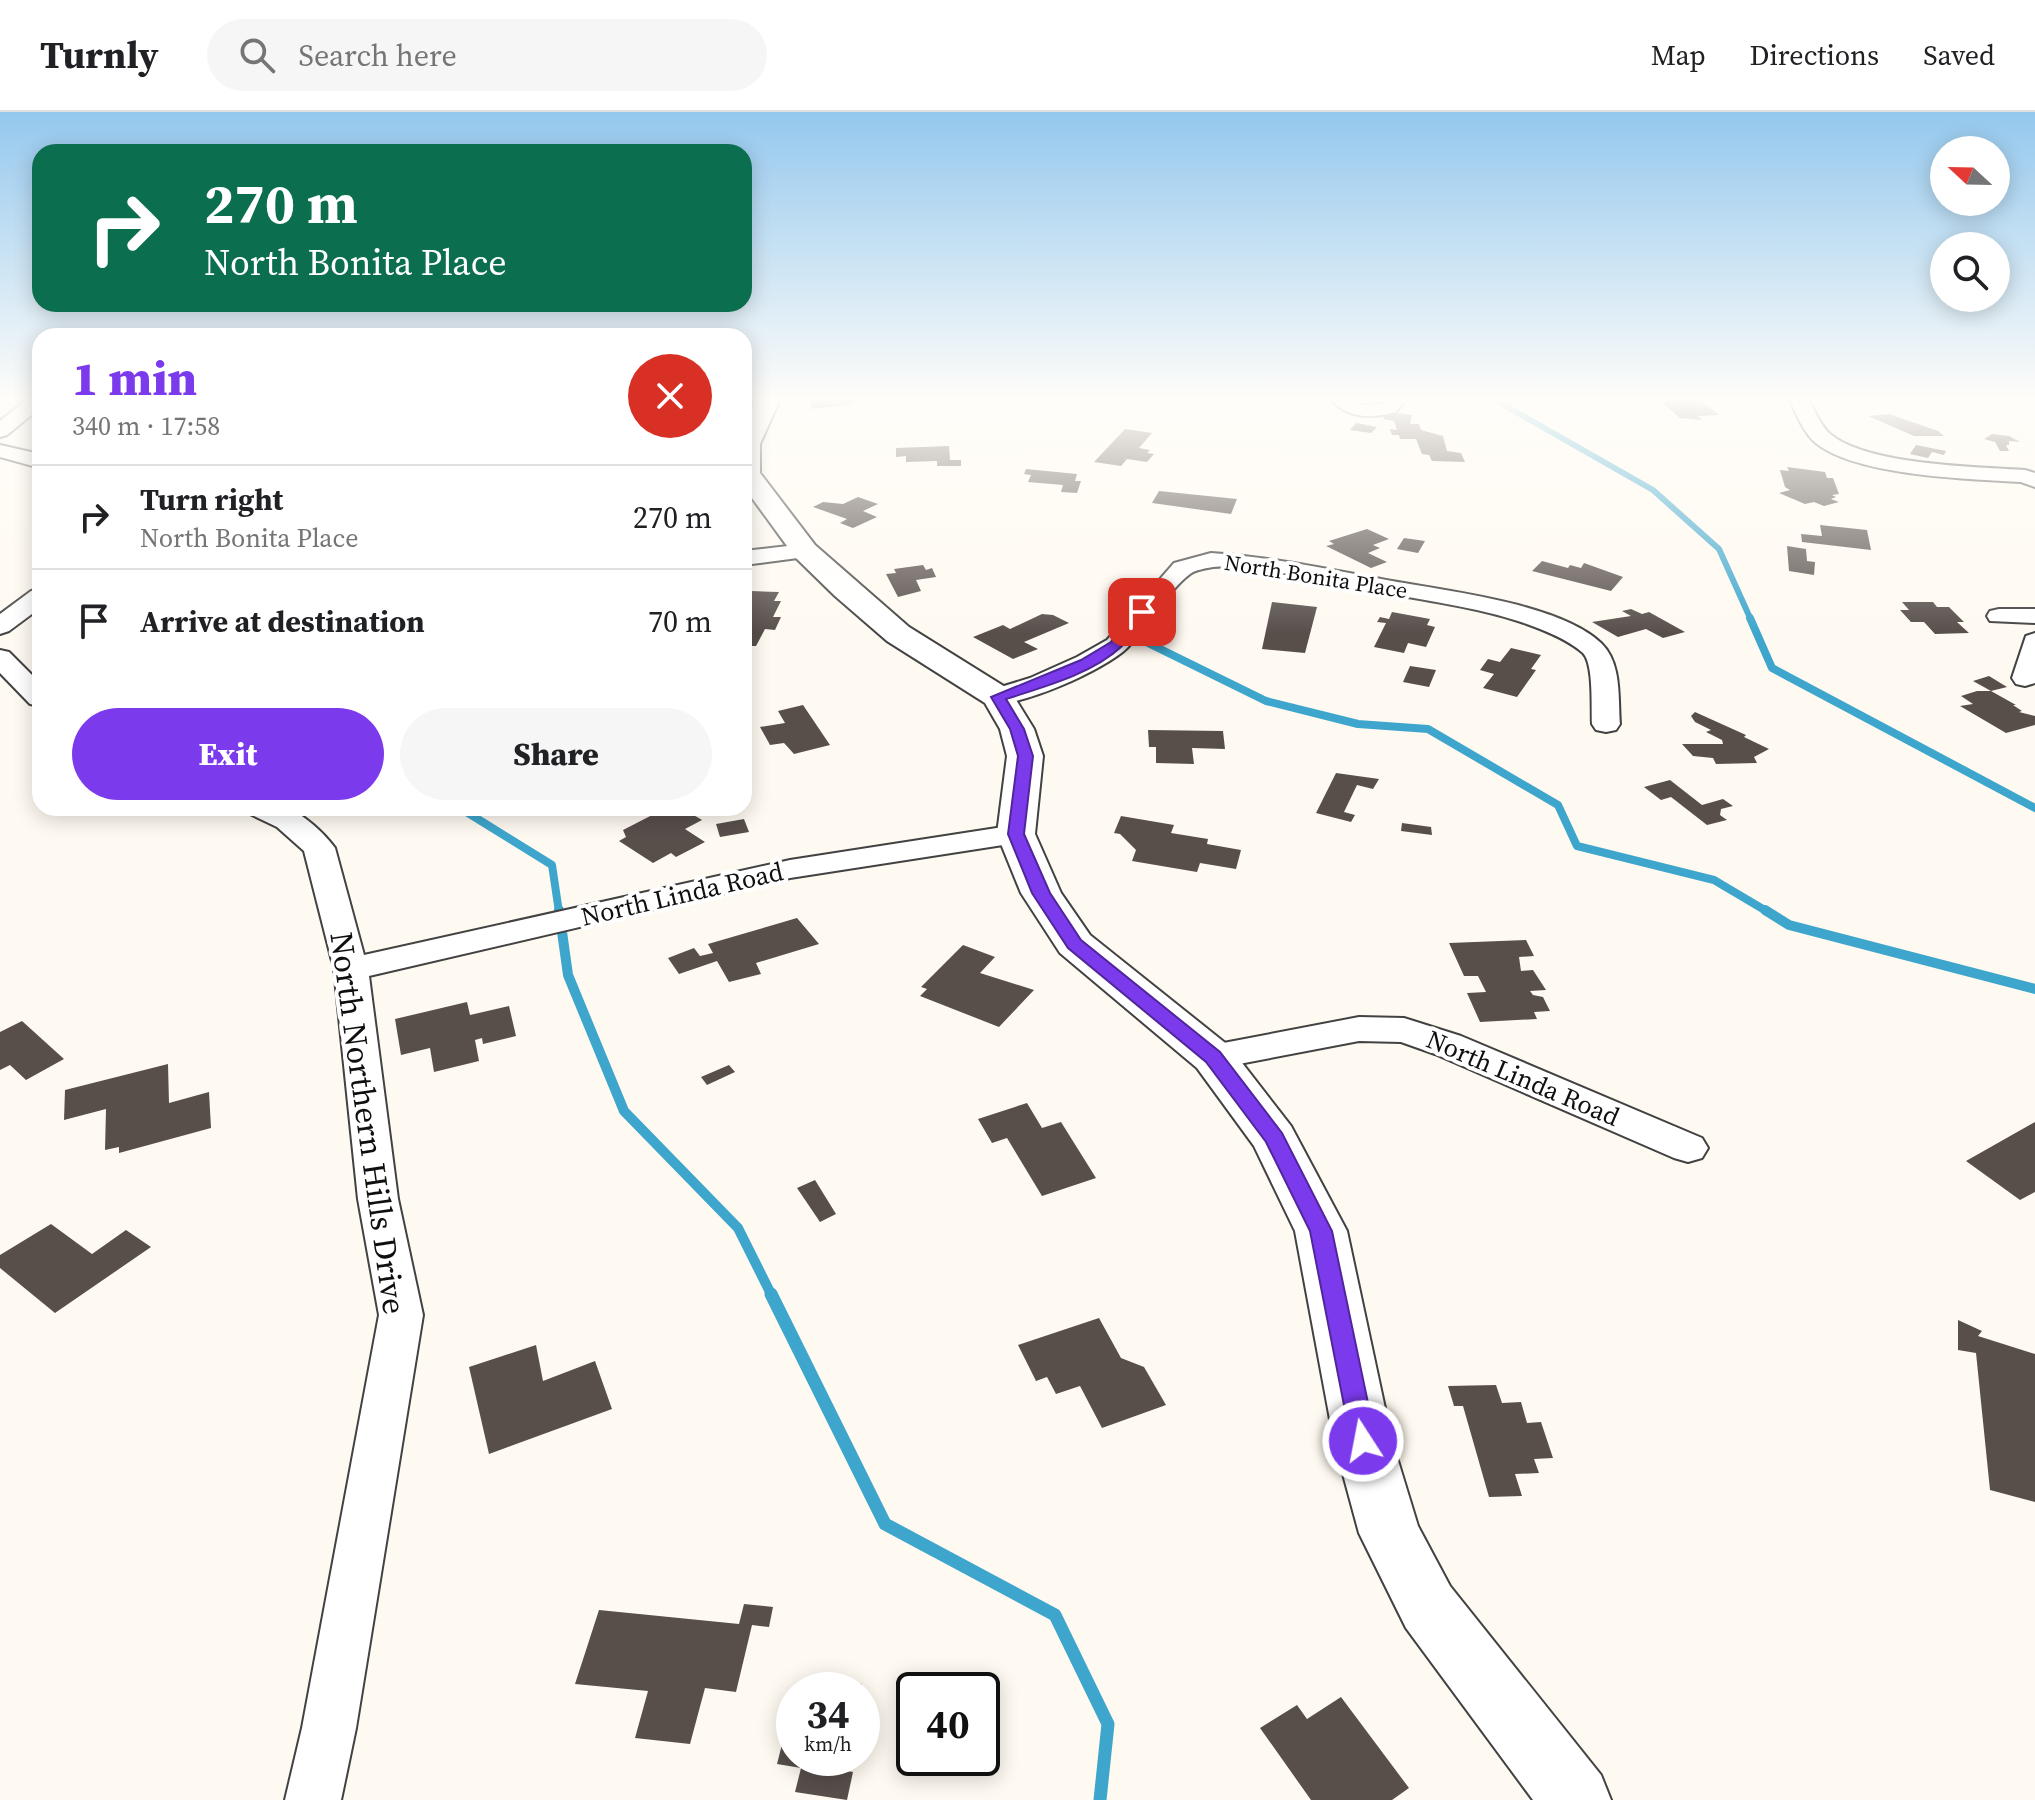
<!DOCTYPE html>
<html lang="en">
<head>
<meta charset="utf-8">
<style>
  :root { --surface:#fff; --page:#f6f6f6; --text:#202124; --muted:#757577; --line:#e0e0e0; --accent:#7c3aed }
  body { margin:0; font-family:"Source Serif 4",serif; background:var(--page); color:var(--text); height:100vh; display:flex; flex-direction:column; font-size:30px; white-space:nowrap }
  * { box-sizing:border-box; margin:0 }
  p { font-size:26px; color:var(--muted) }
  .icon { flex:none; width:44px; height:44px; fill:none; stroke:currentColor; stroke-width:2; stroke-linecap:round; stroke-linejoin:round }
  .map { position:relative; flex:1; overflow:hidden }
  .drawer { position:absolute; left:32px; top:216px; width:720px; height:488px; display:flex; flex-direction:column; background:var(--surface); border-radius:24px; box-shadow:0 4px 20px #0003 }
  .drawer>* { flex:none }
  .top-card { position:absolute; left:32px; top:32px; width:720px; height:168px; border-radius:24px; box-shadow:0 4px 20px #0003; background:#0b6e4f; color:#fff; overflow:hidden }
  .needle { width:52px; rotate:292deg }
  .tools { position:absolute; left:1930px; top:24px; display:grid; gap:16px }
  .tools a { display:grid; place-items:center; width:80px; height:80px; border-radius:50%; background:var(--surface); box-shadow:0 4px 20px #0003; font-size:40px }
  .speed { position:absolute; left:776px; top:1560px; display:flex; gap:16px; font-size:40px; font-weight:700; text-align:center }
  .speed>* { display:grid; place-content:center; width:104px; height:104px; border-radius:50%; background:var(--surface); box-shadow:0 4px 20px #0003; line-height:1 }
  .speed small { font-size:20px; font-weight:400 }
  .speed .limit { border:4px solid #111; border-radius:12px; background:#fff; color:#111 }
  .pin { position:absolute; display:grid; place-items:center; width:68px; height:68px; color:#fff; margin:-34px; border-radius:16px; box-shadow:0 4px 12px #0006 }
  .me { position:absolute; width:88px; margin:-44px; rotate:349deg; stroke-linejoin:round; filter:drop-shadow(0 0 6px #0008) }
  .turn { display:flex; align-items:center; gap:28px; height:168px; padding:0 40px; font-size:36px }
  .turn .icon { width:104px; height:104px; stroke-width:2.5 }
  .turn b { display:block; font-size:56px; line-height:68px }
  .round { display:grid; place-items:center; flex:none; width:84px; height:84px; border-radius:42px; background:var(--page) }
  .head { display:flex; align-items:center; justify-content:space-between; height:136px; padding:0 40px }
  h1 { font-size:48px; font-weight:800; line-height:60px; color:var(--accent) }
  .primary-button { display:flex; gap:16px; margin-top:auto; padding:16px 40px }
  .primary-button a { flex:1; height:92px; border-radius:48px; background:var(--accent); color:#fff; font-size:32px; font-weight:800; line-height:92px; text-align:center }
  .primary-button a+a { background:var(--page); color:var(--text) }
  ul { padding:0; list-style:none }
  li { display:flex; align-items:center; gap:24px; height:104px; padding:0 40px; border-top:2px solid var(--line) }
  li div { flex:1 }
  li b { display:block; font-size:30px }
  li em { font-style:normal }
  header { display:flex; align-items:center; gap:48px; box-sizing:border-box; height:112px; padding:0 40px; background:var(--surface); border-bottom:2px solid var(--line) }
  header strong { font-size:38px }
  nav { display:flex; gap:44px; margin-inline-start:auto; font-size:28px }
  .search { width:560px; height:72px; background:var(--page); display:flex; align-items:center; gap:20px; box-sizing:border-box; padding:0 28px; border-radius:44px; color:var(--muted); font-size:30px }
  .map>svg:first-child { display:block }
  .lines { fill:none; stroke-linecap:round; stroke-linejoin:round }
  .stream-far3 { stroke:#3ea6cc; stroke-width:6 }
  .stream-far2 { stroke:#3ea6cc; stroke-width:8 }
  .stream-far1 { stroke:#3ea6cc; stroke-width:10 }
  .stream { stroke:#3ea6cc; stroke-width:13 }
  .building { fill:#584f4b }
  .minor-casing { stroke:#424242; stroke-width:4 }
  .tertiary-casing { stroke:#424242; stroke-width:4 }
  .minor { fill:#fff; fill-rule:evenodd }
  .tertiary { fill:#fff; fill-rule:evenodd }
  .route { fill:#7c3aed; stroke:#51269a; stroke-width:2 }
  .labels { text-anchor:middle; stroke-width:8; stroke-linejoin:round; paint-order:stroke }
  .far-street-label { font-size:22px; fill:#0f0f0f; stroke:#fff }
  .street-label { font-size:26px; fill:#0f0f0f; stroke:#fff }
  .near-street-label { font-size:32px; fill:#0f0f0f; stroke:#fff }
</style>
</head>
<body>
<header>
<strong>Turnly</strong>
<div class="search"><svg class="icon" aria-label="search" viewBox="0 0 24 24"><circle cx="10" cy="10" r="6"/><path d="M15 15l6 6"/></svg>Search here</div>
<nav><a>Map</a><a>Directions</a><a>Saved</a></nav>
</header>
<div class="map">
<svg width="2035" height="1688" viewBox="0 0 2035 1688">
  <rect width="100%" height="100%" fill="#fffaf1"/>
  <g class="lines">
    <g class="stream-far3">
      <polyline points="16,285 40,297"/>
      <polyline points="1490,285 1653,378 1719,437 1751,508"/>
    </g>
    <g class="stream-far2">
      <polyline points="1750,506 1772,556 2035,696"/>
      <polyline points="1148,531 1266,589 1358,612 1428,617 1558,693 1577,734 1714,768 1768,800"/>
      <polyline points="460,696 552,753 559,800"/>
    </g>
    <g class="stream-far1">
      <polyline points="559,798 568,863 624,999 738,1116 772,1184"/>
      <polyline points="1765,798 1789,813 2035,877"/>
    </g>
    <polyline class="stream" points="771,1182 885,1412 1055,1503 1108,1612 1100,1688"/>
  </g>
  <g class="building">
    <polygon points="817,285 852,285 853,292 812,297 811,290 817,289"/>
    <polygon points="1663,285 1696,285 1719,303 1698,304 1702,308 1680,306 1661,290 1668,289"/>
    <polygon points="1388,300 1412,303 1410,312 1419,312 1421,318 1443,324 1447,339 1461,341 1465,350 1432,349 1429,343 1422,342 1416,327 1400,327 1399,323 1392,323 1390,317 1397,318 1394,309 1383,307"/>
    <polygon points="1889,302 1938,319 1944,324 1914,324 1868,304"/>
    <polygon points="1356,311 1377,315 1371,321 1350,318"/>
    <polygon points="1125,317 1152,321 1139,336 1150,338 1147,341 1154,342 1147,350 1127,347 1121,354 1094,350"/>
    <polygon points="1992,322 2009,324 2020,330 2009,329 2009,333 2006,333 2009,339 2000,339 1995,330 1984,327"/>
    <polygon points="1916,333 1946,339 1944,343 1932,340 1928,346 1910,342"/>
    <polygon points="949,334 950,348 961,348 961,354 937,354 937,349 906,350 906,344 896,345 896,336"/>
    <polygon points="1787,355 1825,360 1827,366 1833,366 1839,382 1832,383 1836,385 1831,387 1839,390 1824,394 1814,390 1805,392 1779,381 1790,378 1785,375 1780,358 1789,359"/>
    <polygon points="1026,357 1077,362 1075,369 1081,369 1077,381 1061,380 1063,373 1028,370 1031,363 1024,362"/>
    <polygon points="1159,379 1237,387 1231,402 1152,391"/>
    <polygon points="858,385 878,392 863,399 877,405 853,416 840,411 847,407 813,395 823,390 843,392"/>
    <polygon points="1820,413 1867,418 1871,438 1802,430 1801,422 1822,424"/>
    <polygon points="1367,417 1389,427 1373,433 1380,436 1368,441 1387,450 1371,456 1326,434 1334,432 1329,429"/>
    <polygon points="1404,426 1425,429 1418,441 1397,437"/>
    <polygon points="1787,434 1806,437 1807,449 1815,450 1814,463 1789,459"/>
    <polygon points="1542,449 1568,456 1570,453 1581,456 1584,451 1623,465 1611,479 1532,459"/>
    <polygon points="923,453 926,458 932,456 936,465 916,468 921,479 898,485 886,462 896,461 894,457"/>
    <polygon points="751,479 779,480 774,489 781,489 773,505 781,505 775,518 765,517 756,534 744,534 744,502 749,493 744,492"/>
    <polygon points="1272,490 1317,495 1305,541 1262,537"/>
    <polygon points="1902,490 1933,490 1937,495 1949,495 1964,510 1957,510 1969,521 1935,522 1924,510 1911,510 1900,498 1909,498"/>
    <polygon points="1631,497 1642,502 1649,500 1685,520 1663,526 1646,517 1618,525 1592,510 1631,504 1622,499"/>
    <polygon points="1392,500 1430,507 1427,513 1435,515 1426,535 1408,531 1404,541 1374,535 1386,511 1377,510 1380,505 1389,507"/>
    <polygon points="1042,502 1053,503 1069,511 1024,530 1038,537 1013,547 973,525 1003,513 1010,517"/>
    <polygon points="1511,536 1541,543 1531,557 1536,558 1517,585 1483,576 1494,562 1480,558 1488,547 1500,550"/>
    <polygon points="1410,554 1436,558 1429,575 1403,570"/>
    <polygon points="1989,564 2007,575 1991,579 1973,569"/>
    <polygon points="1977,579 1991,579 2016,593 2013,593 2022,599 2019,600 2035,604 2035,613 2006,621 1960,594 1973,592 1961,584"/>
    <polygon points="803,593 830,633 794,642 784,631 770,633 760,615 785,611 778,599"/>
    <polygon points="1695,600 1746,623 1744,625 1769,637 1754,645 1757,651 1716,652 1713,646 1693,644 1682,632 1723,632 1722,628 1706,620 1711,618 1695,610 1691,604"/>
    <polygon points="1148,618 1223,619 1225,637 1192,636 1194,652 1156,651 1156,635 1149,635"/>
    <polygon points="1336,661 1379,667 1373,677 1357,673 1344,700 1355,703 1351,710 1316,701"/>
    <polygon points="1670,668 1702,693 1723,687 1733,694 1721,697 1720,703 1727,708 1707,713 1671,685 1661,688 1644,675"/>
    <polygon points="682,696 702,708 685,717 705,730 676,745 671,741 653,751 619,729 626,725 623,718 660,699 667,704"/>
    <polygon points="1121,704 1174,713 1171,721 1208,727 1207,732 1241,738 1236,757 1200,751 1197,760 1132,749 1136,738 1120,722 1114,721"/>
    <polygon points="744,707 749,720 720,725 716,712"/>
    <polygon points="1402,711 1431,715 1432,723 1401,719"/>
    <polygon points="797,806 819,832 756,851 761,862 729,870 717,849 679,862 668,846 694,836 700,844 713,841 708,832"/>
    <polygon points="1526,828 1534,844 1519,845 1521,859 1533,858 1546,878 1530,879 1533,883 1543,885 1550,899 1534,900 1537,907 1480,910 1467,881 1486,880 1478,864 1464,864 1449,831"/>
    <polygon points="963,833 995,845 980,861 1034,878 999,915 920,884 927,877 921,875"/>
    <polygon points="467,890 470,903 509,894 516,924 483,932 482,926 475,928 479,949 434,960 430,936 401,943 395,907"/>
    <polygon points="22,909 64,947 26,968 10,953 0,958 0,920"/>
    <polygon points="168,952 169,991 209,980 211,1016 119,1041 119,1035 105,1038 106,997 64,1008 65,978"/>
    <polygon points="729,953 735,960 707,973 701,965"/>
    <polygon points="1027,991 1042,1016 1061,1010 1096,1066 1042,1084 1007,1026 992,1031 978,1007"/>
    <polygon points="2035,1010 2035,1080 2020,1088 1966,1049"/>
    <polygon points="815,1068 836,1102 820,1110 797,1076"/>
    <polygon points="51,1112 92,1142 126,1118 151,1135 55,1201 0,1156 0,1143"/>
    <polygon points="1099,1206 1121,1246 1144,1255 1166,1293 1102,1316 1080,1274 1056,1282 1047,1265 1036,1269 1018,1233"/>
    <polygon points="1958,1208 1982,1219 1978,1224 2035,1242 2035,1390 1990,1378 1976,1241 1958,1238"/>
    <polygon points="536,1233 543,1269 595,1249 612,1297 489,1342 469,1255"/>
    <polygon points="1496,1273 1502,1291 1521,1290 1527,1311 1541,1310 1553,1346 1534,1347 1539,1361 1515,1362 1522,1384 1489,1385 1463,1294 1454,1294 1448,1274"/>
    <polygon points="744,1492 773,1495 769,1515 752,1513 736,1580 705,1576 690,1632 635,1626 648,1579 575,1572 599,1498 739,1512"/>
    <polygon points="824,1565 862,1572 861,1578 821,1578"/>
    <polygon points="1341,1585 1409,1676 1392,1688 1311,1688 1260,1616 1297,1593 1307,1607"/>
    <polygon points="789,1605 794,1606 794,1646 843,1646 840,1658 853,1660 847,1688 795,1680 801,1656 777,1652"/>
  </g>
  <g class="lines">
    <g class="minor-casing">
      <g id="minor">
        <polygon points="30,285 40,285 40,296 7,323 0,325 0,309"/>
        <path d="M1329,285H1349L1362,293L1382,292L1378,285H1399L1402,292L1396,300C1371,307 1346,307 1329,285Z"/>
        <path d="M1789,285H1807C1814,297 1820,313 1830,322C1867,353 1976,355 2025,358L2035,361V375L2021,370C1968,367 1859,364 1817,332C1804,322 1795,300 1789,285Z"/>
        <polygon points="0,333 40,342 40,356 0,345"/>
        <polygon points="805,432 813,434 817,439 813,444 744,453 744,439"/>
        <path d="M1211,441C1272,445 1332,458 1392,469C1448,479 1560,492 1601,531C1622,551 1618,586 1620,612L1616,618L1606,620L1596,618L1592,612C1591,596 1594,552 1583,541C1566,526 1539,516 1518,509C1464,492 1406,486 1351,475C1307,467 1258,452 1213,455C1207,456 1195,458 1190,462C1170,476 1146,517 1127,536C1106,557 1016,598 988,591L984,585L988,579L1030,566L1077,545L1107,528L1174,451Z"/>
        <polygon points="40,477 40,496 9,519 0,522 0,502 31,479"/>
        <polygon points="1999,497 2035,497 2035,511 1990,509 1987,504 1990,499"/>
        <polygon points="2035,521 2035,571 2025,574 2016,572 2012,566 2026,524"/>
        <polygon points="0,538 9,540 40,571 40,594 30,592 0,561"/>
        <path d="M246,696C258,696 273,693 285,696C302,700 325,722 335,736L364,843L790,748L1016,713L1027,715L1031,722L1027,729L1016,731L790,766L369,864L398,1087L423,1203L356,1616L341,1688H285L302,1616L379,1203L358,1087L334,857L304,739L277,715L250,702Z"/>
        <polygon points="1359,905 1404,906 1461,924 1702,1026 1708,1036 1702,1046 1688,1050 1674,1046 1435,942 1401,930 1359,929 1213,957 1200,954 1195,945 1200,936 1213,933"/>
      </g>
    </g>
    <g class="tertiary-casing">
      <polygon id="tertiary" points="757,285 781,285 760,332 760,361 815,433 909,515 1010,578 1034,617 1043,644 1035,722 1061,781 1090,823 1229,934 1291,1014 1347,1119 1392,1329 1418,1414 1450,1474 1601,1663 1611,1688 1533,1688 1406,1516 1359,1421 1334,1329 1295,1119 1254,1034 1197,956 1060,841 1021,781 997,722 1007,644 1000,617 985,591 887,529 835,484 795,445 744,375 744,314"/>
    </g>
    <use href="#minor" class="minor"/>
    <use href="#tertiary" class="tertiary"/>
  </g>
  <linearGradient id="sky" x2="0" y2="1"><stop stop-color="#94c8ee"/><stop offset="0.55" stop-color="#fffdf9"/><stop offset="1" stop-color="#fffdf9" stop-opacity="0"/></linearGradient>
  <rect width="2035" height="522" fill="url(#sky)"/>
  <path class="route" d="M1142,496L1149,500C1140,512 1132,526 1121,535C1092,562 1043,575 1006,587L1024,617L1033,644L1024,722L1050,781L1081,828L1220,940L1282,1021L1332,1119L1376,1329L1372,1337L1363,1340L1354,1337L1351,1329L1310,1119L1266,1030L1206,950L1068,836L1032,781L1008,722L1018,644L1010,617L991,585L1081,548L1111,530L1137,498Z"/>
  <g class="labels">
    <g class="far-street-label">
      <text transform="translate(1316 464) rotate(9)" y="8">North Bonita Place</text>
    </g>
    <g class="street-label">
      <text transform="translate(682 782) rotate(-13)" y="9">North Linda Road</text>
      <text transform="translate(1523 966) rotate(23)" y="9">North Linda Road</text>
    </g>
    <g class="near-street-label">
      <text transform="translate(368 1011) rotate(82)" y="11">North Northern Hills Drive</text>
    </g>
  </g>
</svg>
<div class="tools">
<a><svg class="needle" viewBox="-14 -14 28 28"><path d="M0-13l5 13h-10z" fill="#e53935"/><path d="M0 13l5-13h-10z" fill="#757577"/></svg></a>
<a><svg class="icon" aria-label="search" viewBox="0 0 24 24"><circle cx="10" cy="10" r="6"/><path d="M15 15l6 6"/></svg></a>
</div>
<div class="speed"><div>34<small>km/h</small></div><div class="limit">40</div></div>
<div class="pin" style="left:1142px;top:500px;background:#d93025"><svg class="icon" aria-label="arrive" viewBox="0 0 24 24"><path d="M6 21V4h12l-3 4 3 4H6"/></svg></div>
<svg class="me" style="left:1363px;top:1329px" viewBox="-20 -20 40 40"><circle r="17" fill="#7c3aed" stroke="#fff" stroke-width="3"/><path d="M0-11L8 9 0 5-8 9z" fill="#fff"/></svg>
<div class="top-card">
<div class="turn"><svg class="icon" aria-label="right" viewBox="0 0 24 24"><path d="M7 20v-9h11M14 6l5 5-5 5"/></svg><div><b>270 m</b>North Bonita Place</div></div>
</div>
<section class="drawer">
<div class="head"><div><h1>1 min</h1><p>340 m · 17:58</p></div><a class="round" style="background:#d93025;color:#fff"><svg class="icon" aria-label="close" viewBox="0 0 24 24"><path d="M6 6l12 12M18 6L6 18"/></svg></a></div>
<ul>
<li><svg class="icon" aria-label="right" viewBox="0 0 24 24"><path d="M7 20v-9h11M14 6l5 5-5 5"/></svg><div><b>Turn right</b><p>North Bonita Place</p></div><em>270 m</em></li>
<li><svg class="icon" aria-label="arrive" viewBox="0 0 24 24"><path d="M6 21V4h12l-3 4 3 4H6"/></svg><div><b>Arrive at destination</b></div><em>70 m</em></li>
</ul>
<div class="primary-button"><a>Exit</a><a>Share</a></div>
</section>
</div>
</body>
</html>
